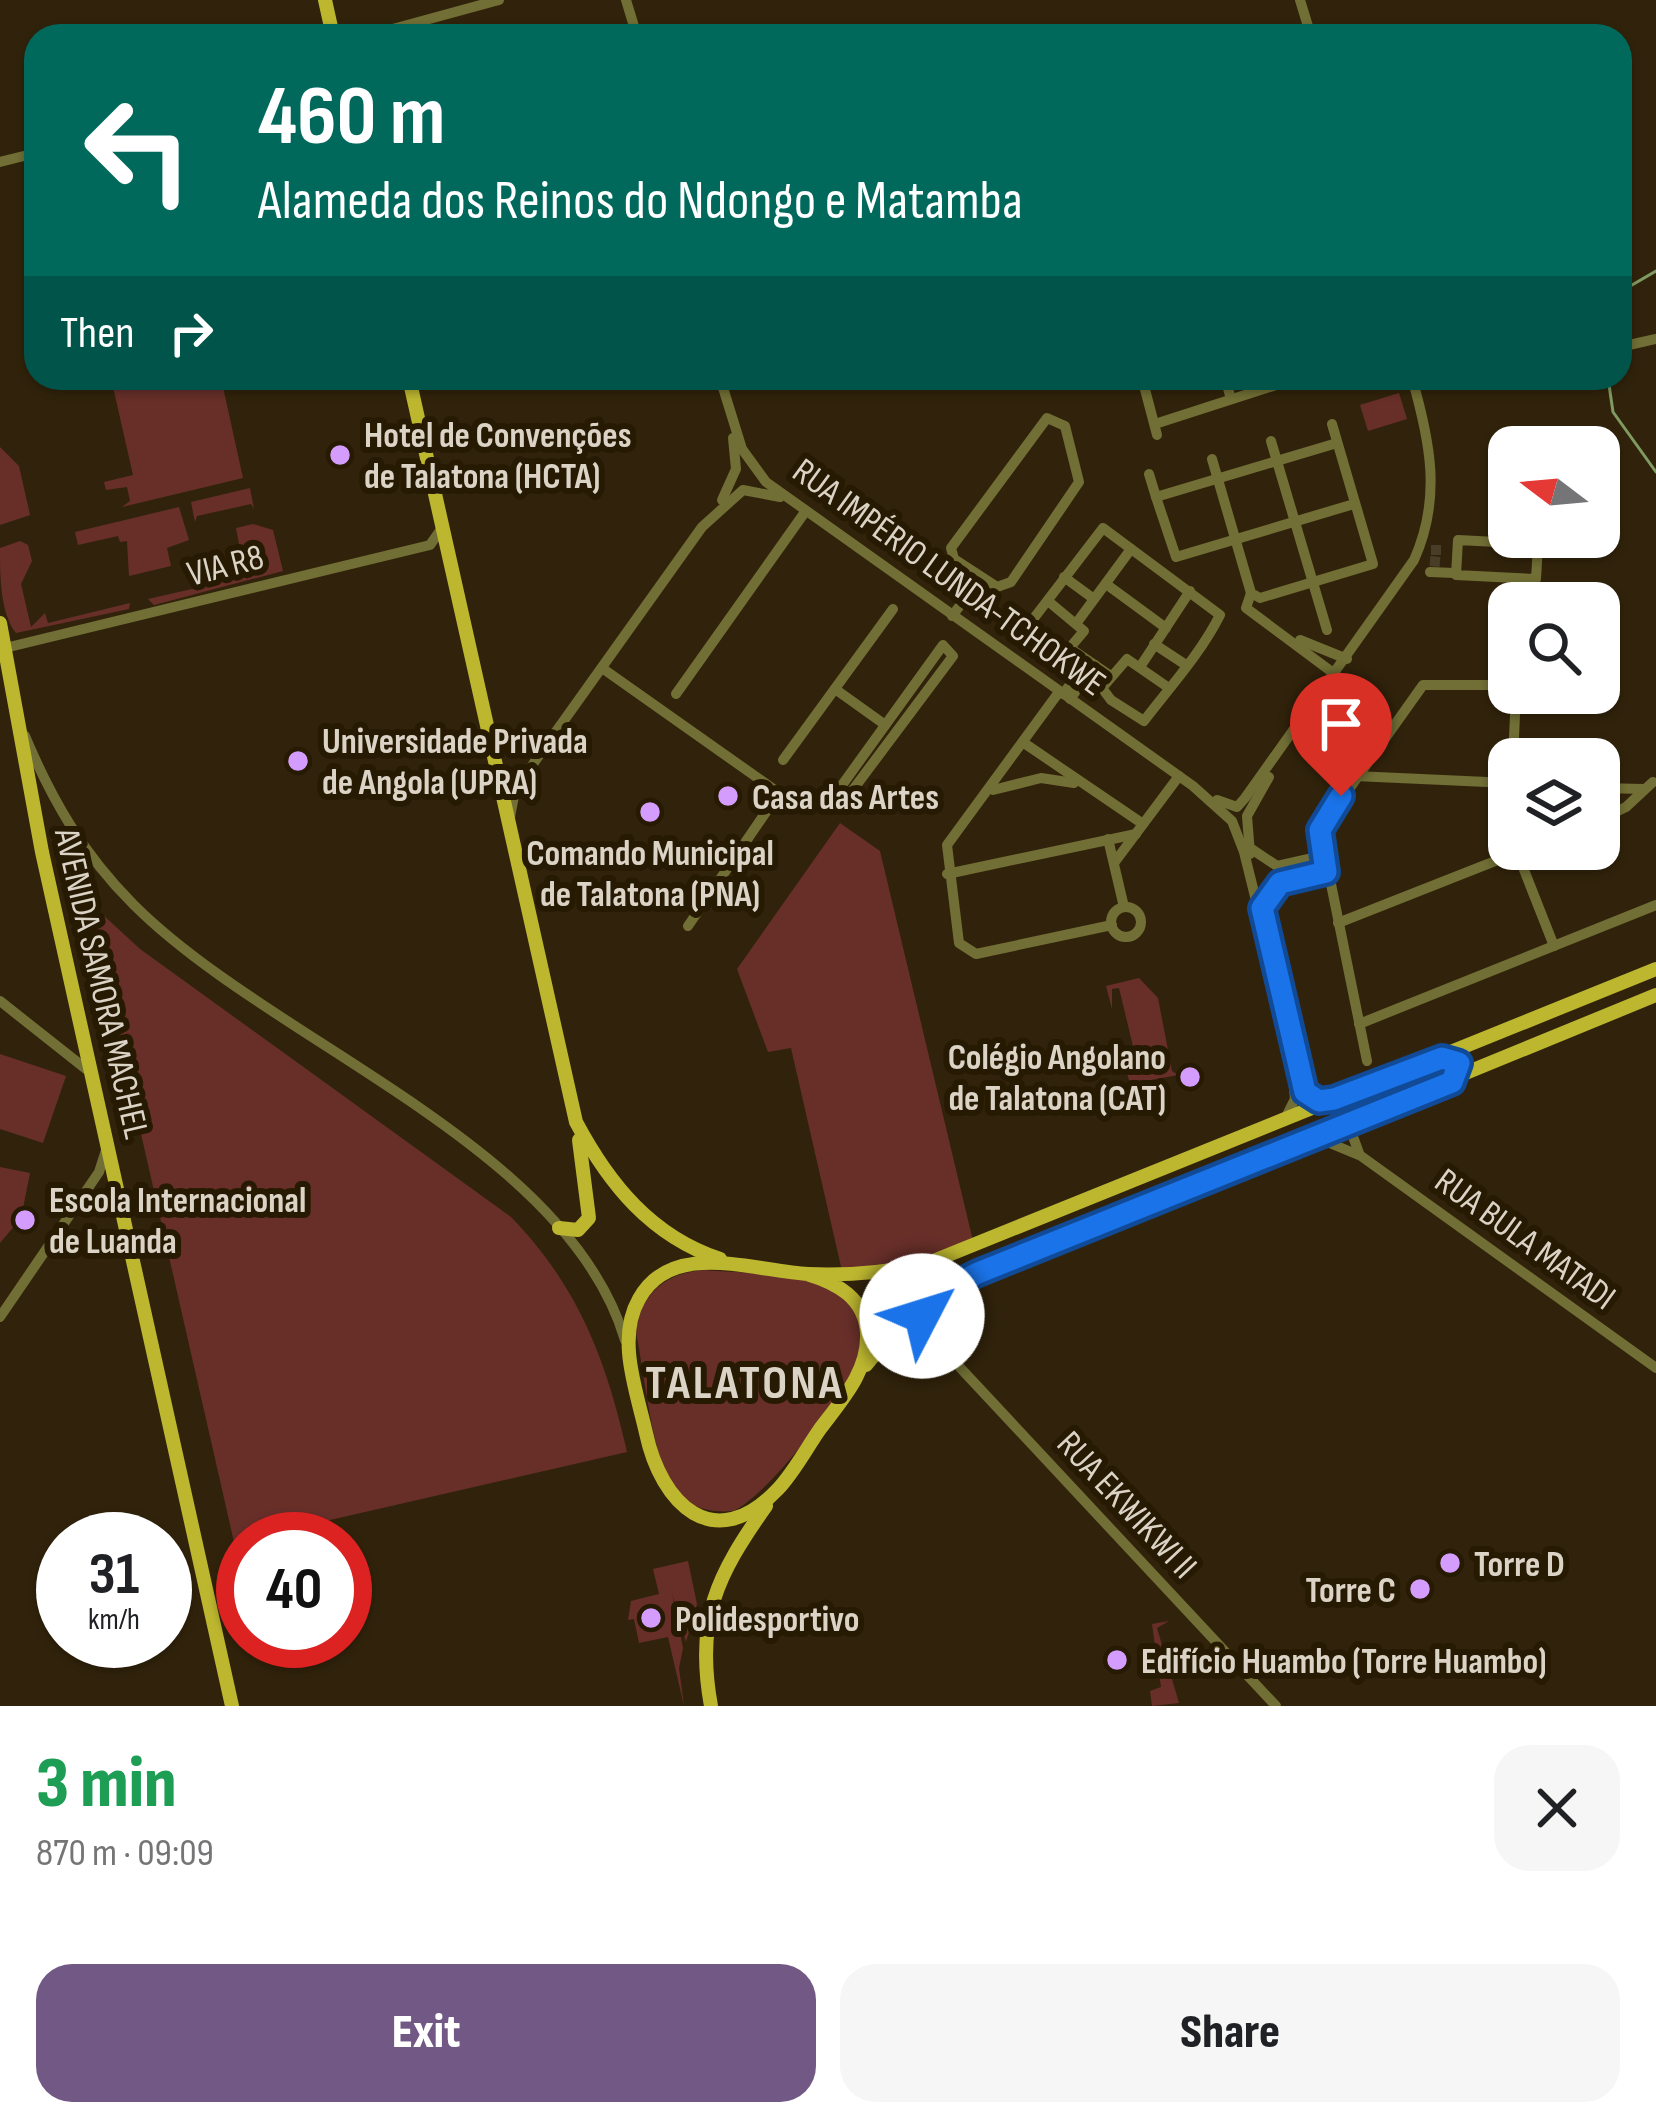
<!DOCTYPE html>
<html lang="en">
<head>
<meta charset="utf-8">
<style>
  :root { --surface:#fff; --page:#f6f6f6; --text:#202124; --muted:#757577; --accent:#715885 }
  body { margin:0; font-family:"Sofia Sans Condensed",sans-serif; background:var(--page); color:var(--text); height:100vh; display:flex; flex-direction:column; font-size:45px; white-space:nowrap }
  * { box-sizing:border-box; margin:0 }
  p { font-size:39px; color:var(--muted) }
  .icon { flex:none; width:66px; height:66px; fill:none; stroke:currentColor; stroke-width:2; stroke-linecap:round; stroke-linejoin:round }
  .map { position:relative; height:1706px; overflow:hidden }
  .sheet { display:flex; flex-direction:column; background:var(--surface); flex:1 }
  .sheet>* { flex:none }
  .guide { position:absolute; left:24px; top:24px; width:1608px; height:366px; border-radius:36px; box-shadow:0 3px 9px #0004; background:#00695c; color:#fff; overflow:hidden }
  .needle { width:78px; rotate:286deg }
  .tools { position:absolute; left:1488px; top:426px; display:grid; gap:24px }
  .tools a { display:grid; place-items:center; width:132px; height:132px; border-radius:24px; background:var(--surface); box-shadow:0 3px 9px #0004; font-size:60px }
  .speed { position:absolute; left:36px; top:1512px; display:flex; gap:24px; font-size:60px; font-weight:700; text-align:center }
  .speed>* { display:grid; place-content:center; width:156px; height:156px; border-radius:50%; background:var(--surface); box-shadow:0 3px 9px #0004; line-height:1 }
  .speed small { font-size:30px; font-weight:400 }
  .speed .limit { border:18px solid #d22; background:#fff; color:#111 }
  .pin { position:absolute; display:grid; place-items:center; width:102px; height:102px; color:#fff; margin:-123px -51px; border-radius:50% 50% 50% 0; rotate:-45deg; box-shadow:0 0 12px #0007 }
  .pin .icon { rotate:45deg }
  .me { position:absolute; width:132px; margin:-66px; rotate:50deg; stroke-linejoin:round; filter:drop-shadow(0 0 9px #0008) }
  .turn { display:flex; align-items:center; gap:42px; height:252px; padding:0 36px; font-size:54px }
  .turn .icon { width:156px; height:156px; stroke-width:2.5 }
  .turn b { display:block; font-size:84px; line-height:102px }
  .then { display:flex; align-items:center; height:114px; padding:0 36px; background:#0003; gap:24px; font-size:45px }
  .round { display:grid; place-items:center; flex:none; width:126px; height:126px; border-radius:36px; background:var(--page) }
  .overview { display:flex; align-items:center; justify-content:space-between; height:204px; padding:0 36px }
  h1 { font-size:72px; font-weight:800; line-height:90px; color:#1e9e55 }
  .button { display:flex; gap:24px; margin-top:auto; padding:24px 36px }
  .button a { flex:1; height:138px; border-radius:36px; background:var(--accent); color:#fff; font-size:48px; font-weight:800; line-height:138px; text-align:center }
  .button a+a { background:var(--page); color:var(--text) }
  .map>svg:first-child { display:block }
  .green { fill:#682f29 }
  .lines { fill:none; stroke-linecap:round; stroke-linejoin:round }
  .stream { stroke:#809b62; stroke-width:3 }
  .minor-tunnel { stroke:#4a3d27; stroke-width:10; stroke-dasharray:10 5; stroke-linecap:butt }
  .minor { stroke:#716f35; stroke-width:10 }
  .major { stroke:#bdb730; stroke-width:14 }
  .route-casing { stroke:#114b97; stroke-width:30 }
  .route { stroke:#1a73e8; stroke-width:21 }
  .poi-dot { fill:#d49cfc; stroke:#271a03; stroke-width:4.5 }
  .labels { text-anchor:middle; stroke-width:12; stroke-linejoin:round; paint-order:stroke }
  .poi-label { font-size:36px; font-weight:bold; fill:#dbd3c5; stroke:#271a03; text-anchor:start }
  .street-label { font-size:36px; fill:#dbd3c5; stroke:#271a03 }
  .district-label { font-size:48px; font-weight:bold; letter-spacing:3px; fill:#dbd3c5; stroke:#271a03 }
</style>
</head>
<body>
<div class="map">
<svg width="1656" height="1706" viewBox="0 0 1656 1706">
  <rect width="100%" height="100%" fill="#31230b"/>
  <g class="green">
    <polygon points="111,378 221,378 243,478 122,507 130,501 127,487 106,490 104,482 133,475"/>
    <polygon points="1399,393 1407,419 1368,431 1360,405"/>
    <polygon points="0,447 19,466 30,515 0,525"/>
    <polygon points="250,488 254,509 251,504 197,516 195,522 191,502"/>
    <polygon points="179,507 189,540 167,548 171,566 129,576 127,541 120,542 118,536 78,545 75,532"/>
    <polygon points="253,524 273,530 283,571 154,605 148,599 245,577 236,528"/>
    <path d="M20,541L28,545L32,561L21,584L31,627L45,613L48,623L130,603L129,609L16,633C0,613 0,575 0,548Z"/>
    <polygon points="840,823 880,851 973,1241 921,1260 842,1271 791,1048 768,1052 737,969"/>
    <path d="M88,901L140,949L511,1217C578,1286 606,1359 627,1452L234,1542Z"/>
    <polygon points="1139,978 1158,998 1172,1071 1178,1075 1130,1084 1122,1054 1130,1072 1139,1071 1119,988 1112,989 1112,1009 1106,986"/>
    <polygon points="0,1054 66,1076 43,1143 0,1129"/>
    <polygon points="0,1167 30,1173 21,1218 0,1243"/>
    <path d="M705,1270C746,1274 809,1270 842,1295C864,1311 866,1348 854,1372C837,1404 764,1499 733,1511C713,1513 686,1508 674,1489C651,1454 645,1375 636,1333C640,1293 667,1272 705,1270Z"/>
    <polygon points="688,1561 697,1604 686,1642 672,1593 683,1648 679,1668 684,1706 668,1637 639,1643 634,1619 628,1620 631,1601 659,1594 653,1569"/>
    <polygon points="1169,1621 1157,1628 1179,1703 1152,1706 1150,1691 1161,1687 1152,1624"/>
  </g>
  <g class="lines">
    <g class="stream">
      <polyline points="1620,292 1656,271"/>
      <polyline points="1608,378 1613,412 1656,472"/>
    </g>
    <g class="minor-tunnel">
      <polyline points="1431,550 1441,550"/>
      <polyline points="1430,561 1441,562"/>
    </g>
    <g class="minor">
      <polyline points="626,0 637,36"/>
      <polyline points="1300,0 1311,36"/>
      <polyline points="367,36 499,0"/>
      <polyline points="0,162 36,153"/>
      <polyline points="1620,347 1656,339"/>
      <polyline points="720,378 742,449 766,482 1193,786 1232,821 1244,852 1301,1082 1313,1099 1325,1100"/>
      <polyline points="1142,378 1157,435"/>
      <polyline points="1225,378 1231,399"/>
      <polygon points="1047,418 1065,426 1079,482 1011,582 997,587 954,559 951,548"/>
      <polyline points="1155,424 1298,378"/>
      <polyline points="1271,441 1327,630"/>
      <polyline points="1212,459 1251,593 1260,598 1373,564 1332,424"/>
      <polyline points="1149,474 1156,497 1337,443"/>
      <polyline points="1156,497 1176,557 1354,504"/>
      <polyline points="722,500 736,469 733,438"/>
      <polygon points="1458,540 1538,544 1536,579 1456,575"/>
      <polyline points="1430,572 1454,573"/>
      <polyline points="1064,577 1094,599"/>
      <polyline points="1106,584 1166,628"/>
      <polyline points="1251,593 1246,608 1336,675"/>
      <path d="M1048,601L1084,631L1057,663L1021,635L1103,528L1220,615C1201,653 1170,687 1144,721L1111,700L1102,688L1127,659L1169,688"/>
      <polyline points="952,616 981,578"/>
      <polyline points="1078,621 1131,549"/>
      <polyline points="1300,640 1347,659"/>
      <polyline points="1154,644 1186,665"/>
      <polygon points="943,645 953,656 840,807 832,799"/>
      <polyline points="5,648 430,545 442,528"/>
      <polyline points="1073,650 1108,674"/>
      <polyline points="1140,667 1190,591"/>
      <polyline points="602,668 779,793 688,926"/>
      <polyline points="835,689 884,724"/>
      <polyline points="1599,689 1615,689"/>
      <polyline points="1059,692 947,845 959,943 976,954 1112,925"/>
      <polyline points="676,694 805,512"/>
      <polyline points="1063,694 1088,661"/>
      <polyline points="1070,699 1095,665"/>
      <path d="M25,736C52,800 83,854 133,904C270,1042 567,1144 625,1340"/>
      <polyline points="1024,743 1143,824"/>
      <polyline points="1513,759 1516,693"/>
      <polyline points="783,760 893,609"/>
      <polyline points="1355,776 1509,783"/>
      <polyline points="1599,788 1644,789"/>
      <polyline points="993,790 1041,778 1074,783"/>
      <path d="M1217,800L1237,807L1245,798L1414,560C1442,498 1430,441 1412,378"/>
      <polyline points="510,817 514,796 535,761 702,527 743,490 780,497"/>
      <polyline points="1599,820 1626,807 1653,782"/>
      <polyline points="1108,839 1124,907"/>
      <polyline points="1250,848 1277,866 1322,856"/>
      <polyline points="1517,852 1554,946"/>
      <polyline points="1250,854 1247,816 1269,777"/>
      <polyline points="1114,863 1179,776"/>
      <polyline points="947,874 1136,834"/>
      <circle cx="1126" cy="922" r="15"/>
      <polyline points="1262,908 1280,883 1326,873"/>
      <polyline points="1338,923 1526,849"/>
      <polyline points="0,1001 86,1069"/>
      <polyline points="1359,1024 1656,905"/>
      <polyline points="1367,1061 1320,830 1423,685 1509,685"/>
      <polyline points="1285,1119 1295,1099 1292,1068"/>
      <polyline points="1348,1123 1359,1153"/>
      <polyline points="1315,1137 1361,1156 1656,1368"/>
      <polyline points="0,1317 99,1172 107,1147"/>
      <polyline points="899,1324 924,1329 1276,1706"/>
    </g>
    <g class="major">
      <polyline points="325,0 333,36"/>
      <path d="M409,378L576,1122C609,1184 651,1236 720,1259"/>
      <polyline points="0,623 42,852 232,1706"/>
      <polyline points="559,1228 578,1230 589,1218 579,1140"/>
      <path d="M807,1274C837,1283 865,1298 867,1333C869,1371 841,1401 820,1429C806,1449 794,1472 778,1489C714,1557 661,1504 646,1433C637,1392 616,1339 639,1299C672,1239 754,1271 808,1274C848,1276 887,1272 926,1264L1656,969"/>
      <polyline points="866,1365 912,1309 978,1273 1656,995"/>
      <path d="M711,1706C695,1619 717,1575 766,1506"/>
    </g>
  </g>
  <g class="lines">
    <g class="route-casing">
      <polyline id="route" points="922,1316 933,1295 978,1273 1452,1082 1459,1063 1442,1058 1334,1099 1319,1101 1305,1092 1262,908 1280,883 1326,872 1320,830 1341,796"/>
    </g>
    <use href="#route" class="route"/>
  </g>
  <g class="poi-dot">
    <circle cx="340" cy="455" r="12"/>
    <circle cx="298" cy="761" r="12"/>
    <circle cx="728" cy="796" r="12"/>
    <circle cx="650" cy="812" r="12"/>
    <circle cx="1190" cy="1077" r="12"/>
    <circle cx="25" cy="1220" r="12"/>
    <circle cx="1450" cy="1563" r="12"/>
    <circle cx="1420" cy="1589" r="12"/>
    <circle cx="651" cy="1618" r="12"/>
    <circle cx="1117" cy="1660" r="12"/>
  </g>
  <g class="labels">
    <g class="poi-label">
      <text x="364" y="447">Hotel de Convenções<tspan x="364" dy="41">de Talatona (HCTA)</tspan></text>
      <text x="322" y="753">Universidade Privada<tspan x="322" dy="41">de Angola (UPRA)</tspan></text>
      <text x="752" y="809">Casa das Artes</text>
      <text x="650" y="865" text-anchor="middle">Comando Municipal<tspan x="650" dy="41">de Talatona (PNA)</tspan></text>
      <text x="1166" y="1069" text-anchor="end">Colégio Angolano<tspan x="1166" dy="41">de Talatona (CAT)</tspan></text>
      <text x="49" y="1212">Escola Internacional<tspan x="49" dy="41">de Luanda</tspan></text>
      <text x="1474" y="1576">Torre D</text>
      <text x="1396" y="1602" text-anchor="end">Torre C</text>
      <text x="675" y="1631">Polidesportivo</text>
      <text x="1141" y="1673">Edifício Huambo (Torre Huambo)</text>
    </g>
    <g class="street-label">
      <text transform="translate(225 564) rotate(-14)" y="13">VIA R8</text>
      <text transform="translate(950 576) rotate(36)" y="13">RUA IMPÉRIO LUNDA-TCHOKWE</text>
      <text transform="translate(103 983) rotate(77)" y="13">AVENIDA SAMORA MACHEL</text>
      <text transform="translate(1526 1238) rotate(36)" y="13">RUA BULA MATADI</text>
      <text transform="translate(1128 1504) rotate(47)" y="13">RUA EKWIKWI II</text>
    </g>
    <g class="district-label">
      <text x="745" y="1398">TALATONA</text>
    </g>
  </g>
</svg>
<div class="tools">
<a><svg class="needle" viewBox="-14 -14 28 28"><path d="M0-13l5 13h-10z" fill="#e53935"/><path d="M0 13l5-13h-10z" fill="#757577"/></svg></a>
<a><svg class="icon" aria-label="search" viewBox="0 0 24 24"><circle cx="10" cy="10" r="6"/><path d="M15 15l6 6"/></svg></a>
<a><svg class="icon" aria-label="layers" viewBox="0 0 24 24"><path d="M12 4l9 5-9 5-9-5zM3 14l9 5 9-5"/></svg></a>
</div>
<div class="speed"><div>31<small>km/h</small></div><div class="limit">40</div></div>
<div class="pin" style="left:1341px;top:796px;background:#d93025"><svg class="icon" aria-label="arrive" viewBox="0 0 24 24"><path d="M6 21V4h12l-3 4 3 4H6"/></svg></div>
<svg class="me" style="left:922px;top:1316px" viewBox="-20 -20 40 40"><circle r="19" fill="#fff"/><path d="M0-13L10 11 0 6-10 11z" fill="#1a73e8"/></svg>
<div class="guide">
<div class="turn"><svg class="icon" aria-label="left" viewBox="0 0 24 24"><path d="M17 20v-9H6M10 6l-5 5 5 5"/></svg><div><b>460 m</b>Alameda dos Reinos do Ndongo e Matamba</div></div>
<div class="then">Then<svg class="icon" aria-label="right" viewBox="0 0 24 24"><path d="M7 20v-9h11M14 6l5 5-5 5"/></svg></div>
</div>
</div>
<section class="sheet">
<div class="overview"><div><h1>3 min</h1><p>870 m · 09:09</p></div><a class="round"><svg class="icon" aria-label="close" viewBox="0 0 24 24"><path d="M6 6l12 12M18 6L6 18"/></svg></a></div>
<div class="button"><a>Exit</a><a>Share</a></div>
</section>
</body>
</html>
